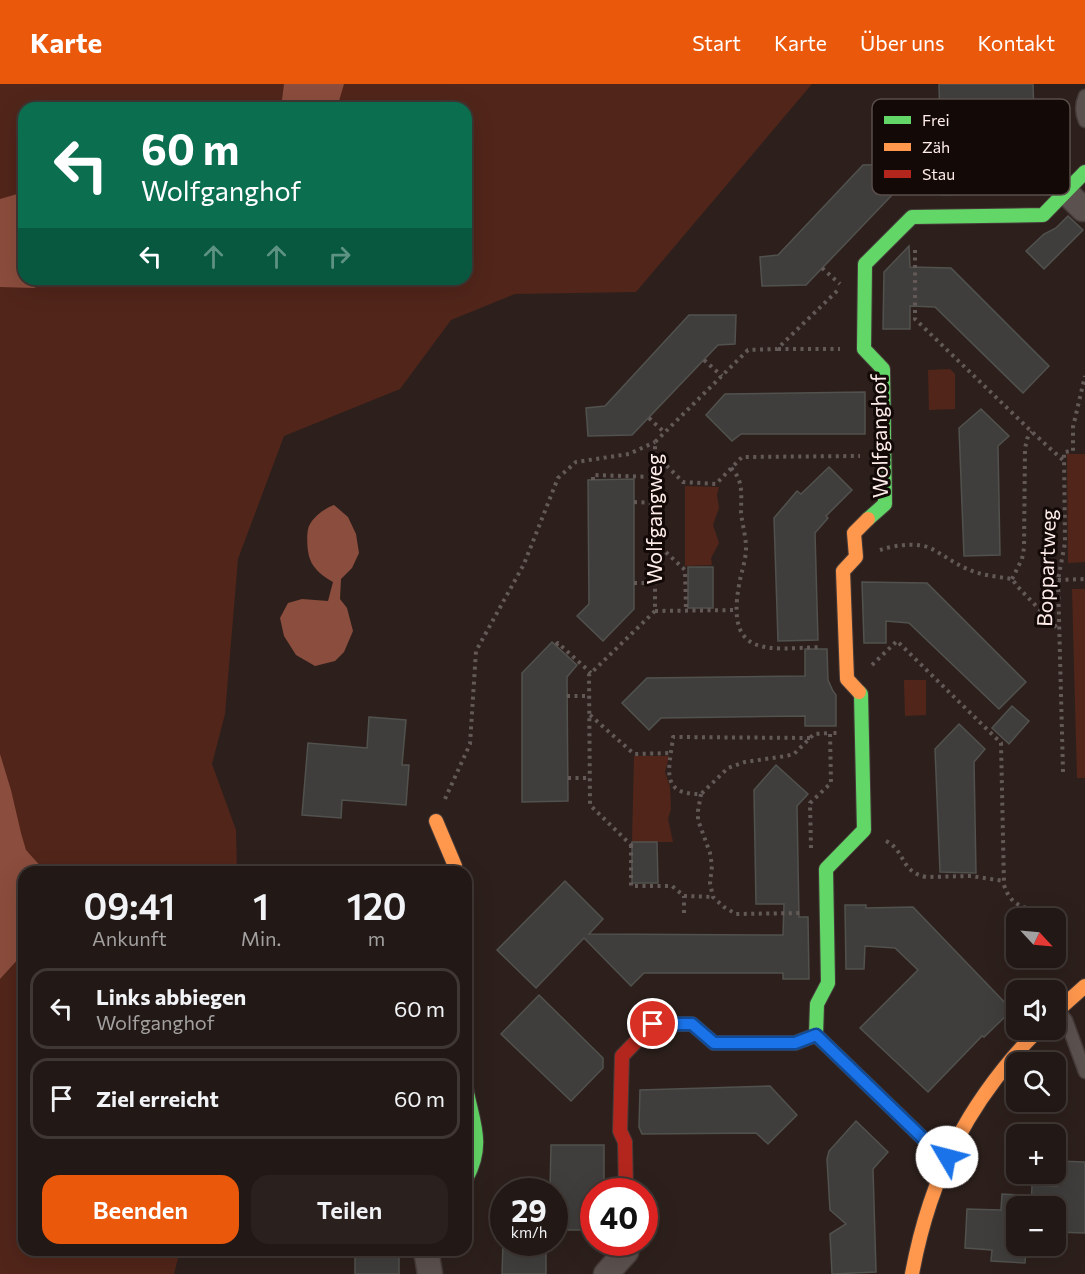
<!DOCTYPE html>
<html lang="de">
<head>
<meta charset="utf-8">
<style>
  :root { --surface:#221815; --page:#2a211e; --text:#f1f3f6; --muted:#a2a0a0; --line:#3f3734; --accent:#ea580c }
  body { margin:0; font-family:Commissioner,sans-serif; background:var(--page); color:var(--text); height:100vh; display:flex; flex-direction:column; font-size:22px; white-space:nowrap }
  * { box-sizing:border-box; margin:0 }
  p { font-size:20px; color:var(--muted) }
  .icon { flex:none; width:33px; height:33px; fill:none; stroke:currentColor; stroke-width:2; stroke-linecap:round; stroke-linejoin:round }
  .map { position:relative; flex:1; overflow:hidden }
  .drawer { position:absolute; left:18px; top:782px; width:454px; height:390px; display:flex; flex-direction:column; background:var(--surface); border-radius:18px; box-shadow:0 6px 24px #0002,0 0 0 2px var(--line) }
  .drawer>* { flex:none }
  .banner { position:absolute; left:18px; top:18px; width:454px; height:183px; border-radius:18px; box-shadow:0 6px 24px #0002,0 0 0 2px var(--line); background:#0b6e4f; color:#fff; overflow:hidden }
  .needle { width:39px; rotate:116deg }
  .buttons { position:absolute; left:1006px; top:824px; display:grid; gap:12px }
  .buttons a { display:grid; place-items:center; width:60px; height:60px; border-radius:12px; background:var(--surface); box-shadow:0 6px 24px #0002,0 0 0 2px var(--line); font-size:30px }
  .speed { position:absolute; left:490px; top:1094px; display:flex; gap:12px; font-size:30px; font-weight:700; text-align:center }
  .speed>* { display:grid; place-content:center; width:78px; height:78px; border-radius:50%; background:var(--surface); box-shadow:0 6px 24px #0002,0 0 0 2px var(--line); line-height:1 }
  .speed small { font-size:15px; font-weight:400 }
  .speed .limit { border:9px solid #d22; background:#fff; color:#111 }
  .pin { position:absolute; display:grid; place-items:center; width:51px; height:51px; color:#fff; margin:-26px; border:3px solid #fff; border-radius:50%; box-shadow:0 2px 6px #0007 }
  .me { position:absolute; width:66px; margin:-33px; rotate:307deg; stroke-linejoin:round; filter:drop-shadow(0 0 4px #0008) }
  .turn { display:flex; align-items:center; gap:21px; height:126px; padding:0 24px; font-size:27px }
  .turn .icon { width:78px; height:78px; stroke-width:2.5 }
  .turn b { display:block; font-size:42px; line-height:51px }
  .lanes { display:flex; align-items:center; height:57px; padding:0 24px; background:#0003; justify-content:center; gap:30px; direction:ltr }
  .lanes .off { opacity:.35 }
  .eta { display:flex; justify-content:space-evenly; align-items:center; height:102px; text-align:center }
  .eta b { font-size:36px; font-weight:600; line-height:42px }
  .action { display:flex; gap:12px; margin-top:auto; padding:12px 24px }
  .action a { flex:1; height:69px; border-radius:18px; background:var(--accent); color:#fff; font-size:24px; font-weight:600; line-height:69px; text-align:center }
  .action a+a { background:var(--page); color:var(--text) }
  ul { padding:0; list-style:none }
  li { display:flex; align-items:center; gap:18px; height:81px; margin:0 12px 9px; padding:0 12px; border:3px solid var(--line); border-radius:18px }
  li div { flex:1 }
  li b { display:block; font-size:22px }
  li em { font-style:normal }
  header { display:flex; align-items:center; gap:36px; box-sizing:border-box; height:84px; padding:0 30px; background:var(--accent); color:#fff }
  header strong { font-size:28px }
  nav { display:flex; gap:33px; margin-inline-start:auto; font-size:21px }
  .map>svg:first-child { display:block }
  .green { fill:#51251a; fill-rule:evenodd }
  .water { fill:#8b4d3d }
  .building { fill:#3f3e3c; stroke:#51514e; stroke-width:1.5 }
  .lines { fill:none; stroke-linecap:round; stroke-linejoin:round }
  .lane-casing { stroke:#463b39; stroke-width:15 }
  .street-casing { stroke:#463b39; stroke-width:27 }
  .fast-casing { stroke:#463b39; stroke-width:16 }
  .slow-casing { stroke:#463b39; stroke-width:16 }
  .jam-casing { stroke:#463b39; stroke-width:16 }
  .path { stroke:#635a58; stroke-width:4; stroke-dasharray:3 4.5; stroke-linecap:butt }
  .lane { stroke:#5b514e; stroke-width:12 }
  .street { stroke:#5b514e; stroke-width:24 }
  .fast { stroke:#63d668; stroke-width:14 }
  .slow { stroke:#ff974d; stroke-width:14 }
  .jam { stroke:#b3261e; stroke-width:14 }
  .route-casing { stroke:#114b97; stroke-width:15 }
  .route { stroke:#1a73e8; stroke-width:10 }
  .labels { text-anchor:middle; stroke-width:6; stroke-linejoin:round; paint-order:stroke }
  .street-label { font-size:21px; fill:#fdece8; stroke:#130907 }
  .key { fill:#130907; stroke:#594d4a; stroke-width:1.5 }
  .key-label { font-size:16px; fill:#fdece8 }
</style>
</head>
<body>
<header>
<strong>Karte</strong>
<nav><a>Start</a><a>Karte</a><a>Über uns</a><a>Kontakt</a></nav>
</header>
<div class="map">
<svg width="1085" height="1190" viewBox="0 0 1085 1190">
  <rect width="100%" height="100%" fill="#2d201c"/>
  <g class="green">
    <path d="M0,0H812L636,208L515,210L451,236L400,305L284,352L238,475L225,630L212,680L236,746L237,787L24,788V1166H180L174,1190H0ZM24,24H466V195H24Z"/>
    <polygon points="950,285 955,290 955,325 929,326 928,286"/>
    <polygon points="1067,370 1085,370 1085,478 1068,479"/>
    <polygon points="685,402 719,403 717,411 719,424 713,441 719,459 711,474 712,481 685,482"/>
    <polygon points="1072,505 1085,505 1085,694 1077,694"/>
    <polygon points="904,596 926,596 926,631 905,632"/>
    <polygon points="634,672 669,672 665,688 670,703 671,725 668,735 673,758 632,758"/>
  </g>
  <g class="water">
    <polygon points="284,0 344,0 337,24 271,24 282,16"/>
    <polygon points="24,108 24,195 52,195 34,204 0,203 0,115"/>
    <path d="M334,421L348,433L356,450L359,469L352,484L341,495L340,515L347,524L353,547L344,568L335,577L315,582L296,571L284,552L280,534L288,519L302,515L328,517L333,498C324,493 313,485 310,475C307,468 306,449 309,442C313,433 325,424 334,421Z"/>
    <polygon points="0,670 11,706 21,749 26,766 44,786 44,787 24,788 24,862 20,873 0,895"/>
  </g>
  <g class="building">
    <polygon points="939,0 1033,0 1034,33 1057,55 1005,109 942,111"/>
    <polygon points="910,80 908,110 893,110 806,201 762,202 760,173 778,171 863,81"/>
    <polygon points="1068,132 1083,146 1044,185 1026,167 1044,150 1056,144"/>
    <polygon points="909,162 910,183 951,184 1049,282 1023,309 935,223 910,222 910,245 883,245 884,188"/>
    <polygon points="689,231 736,231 735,260 718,261 632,351 588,352 586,324 605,322"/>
    <polygon points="865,308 865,350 741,350 732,357 706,331 725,310"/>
    <polygon points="981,325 1009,352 998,362 1000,471 964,472 959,344"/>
    <polygon points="829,383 852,406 826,432 828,434 815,449 818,556 778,557 774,434 797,407 801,410"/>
    <polygon points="634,395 634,525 603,557 577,532 589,520 588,396"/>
    <rect x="688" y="483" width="25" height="41"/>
    <polygon points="862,498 927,499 1026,598 999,625 909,539 886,537 886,559 864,559"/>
    <polygon points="552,558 577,581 567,593 568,717 522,718 522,589"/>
    <polygon points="805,565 827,565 828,596 833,607 836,611 836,642 805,642 805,632 661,634 649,646 622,619 647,594 805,592"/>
    <polygon points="1012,622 1029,637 1009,660 992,644"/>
    <polygon points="369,633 406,636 402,681 409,681 406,721 342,716 341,734 302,731 308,659 367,664"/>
    <polygon points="959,640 985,665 974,678 976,789 940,788 935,665"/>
    <polygon points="776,681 808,710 797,722 799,833 808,833 809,895 783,895 783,889 644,889 631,902 584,854 536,904 497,866 565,797 603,835 589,850 783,851 784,820 756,820 754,706"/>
    <polygon points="632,758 657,758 658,799 632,799"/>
    <polygon points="845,821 866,821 866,824 913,823 1012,926 984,953 982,952 928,1008 860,944 918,886 895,864 865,862 864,885 846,885"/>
    <polygon points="539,911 603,974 603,984 571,1017 501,950"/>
    <polygon points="770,1002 797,1031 768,1060 756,1049 642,1050 639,1043 640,1006"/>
    <polygon points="856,1037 888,1068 873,1085 876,1188 832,1190 830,1150 846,1140 830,1126 827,1075 829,1067"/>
    <polygon points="551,1061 604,1061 604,1107 594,1107 594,1146 555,1146 555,1107 550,1107"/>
    <polygon points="1058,1077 1085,1078 1085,1149 1056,1148 1056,1122 1031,1122 1032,1101 1057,1102"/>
    <polygon points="1002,1110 1017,1111 1017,1161 1026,1161 1025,1179 991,1177 992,1166 965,1164 967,1125 1001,1126"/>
    <polygon points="503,1158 546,1158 546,1190 502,1190"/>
    <rect x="355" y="1166" width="44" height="24"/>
  </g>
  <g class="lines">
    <g class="lane-casing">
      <g id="lane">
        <path d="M1085,12C1081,21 1081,28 1085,37"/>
        <polyline points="1058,927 1066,936 1085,988"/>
      </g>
    </g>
    <g class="street-casing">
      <g id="street">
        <polyline points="1066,108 1083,125"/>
        <polyline points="426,1166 430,1190"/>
        <polyline points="606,1190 626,1168 626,1158"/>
      </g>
    </g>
    <g class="fast-casing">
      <g id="fast">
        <polyline points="868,435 885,420 883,285 864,265 865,180 912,133 1043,131 1085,88"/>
        <polyline points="859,608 861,610 864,746 826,785 828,899 817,920 816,951 936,1067 947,1073"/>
        <polyline points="714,959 795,959 816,951"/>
        <path d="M466,1004C473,1039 485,1061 466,1095"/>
      </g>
    </g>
    <g class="slow-casing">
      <g id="slow">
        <polyline points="859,608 847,595 843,487 856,473 854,449 868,435"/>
        <polyline points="436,737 455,782 456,788"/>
        <polyline points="1056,928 1085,902"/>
        <path d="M912,1190C930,1092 969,1016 1039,945"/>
      </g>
    </g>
    <g class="jam-casing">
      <polyline id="jam" points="626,1107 625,1058 620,1047 622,972 653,940 692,940 714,959"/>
    </g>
    <g class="path">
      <polyline points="915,166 915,235 1032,348 1064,377"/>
      <polyline points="822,184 840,200"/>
      <polyline points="778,265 840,265"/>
      <polyline points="704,276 722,292"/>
      <polyline points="649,334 665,349"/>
      <polyline points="656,371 683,398 716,400 742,373 860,372"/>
      <path d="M731,384C744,397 741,411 741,428C742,440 746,452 746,464C746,476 741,489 739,501C726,574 767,565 821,563"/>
      <polyline points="593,396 593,391 655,393"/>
      <polyline points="634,418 655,419"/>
      <polyline points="655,458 685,486 686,526"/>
      <path d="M880,466C896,461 919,457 934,466C948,474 960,483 975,488C987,492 1000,493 1012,495L1018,503L1058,545"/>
      <polyline points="1012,495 1022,475 1024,464 1025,364 1028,352 1032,348"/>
      <polyline points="1058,496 1085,495"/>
      <polyline points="634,499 655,499"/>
      <polyline points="655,527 736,526"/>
      <polyline points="556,561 558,559 591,589"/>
      <path d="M872,581L897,557L1001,659L1004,801C1011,824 1029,827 1050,825"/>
      <polyline points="567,612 589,612"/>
      <polyline points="590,631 634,670 672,669"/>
      <path d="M810,654L673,653C670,683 658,711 701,710L728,684L745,678L786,672L794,670L814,650L830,649"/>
      <polyline points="1063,688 1058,496 1065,459 1064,368 1073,367 1073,343 1085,292"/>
      <polyline points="568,694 589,694"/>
      <polyline points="701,710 698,727 698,736 710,769 712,782 710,799 713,813 724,823 736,830 802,829"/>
      <polyline points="445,715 470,660 476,567 524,480 558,394 576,378 629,370 655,358"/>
      <path d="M886,757C906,767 900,788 926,793L971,792L1004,797"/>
      <polyline points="631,761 631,802 672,802 684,812 713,813"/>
      <polyline points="632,762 590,721 589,591 655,527 655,358 748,266 777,265 838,206"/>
      <polyline points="811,764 810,719 831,699 830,649 837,649"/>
      <polyline points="684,829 684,812"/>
    </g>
    <use href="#lane" class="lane"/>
    <use href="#street" class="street"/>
    <use href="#fast" class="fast"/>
    <use href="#slow" class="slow"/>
    <use href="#jam" class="jam"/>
  </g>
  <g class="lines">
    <g class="route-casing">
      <polyline id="route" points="653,940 692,940 714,959 795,959 816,951 936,1067 947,1073"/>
    </g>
    <use href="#route" class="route"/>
  </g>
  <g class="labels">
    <g class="street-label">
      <text transform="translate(880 352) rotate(-91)" y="7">Wolfganghof</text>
      <text transform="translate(655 435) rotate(-90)" y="7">Wolfgangweg</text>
      <text transform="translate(1047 484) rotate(-88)" y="7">Boppartweg</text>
    </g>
  </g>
  <rect x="872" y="15" width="198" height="96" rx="9" class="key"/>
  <rect x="884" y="32" width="27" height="8" fill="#63d668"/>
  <rect x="884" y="59" width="27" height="8" fill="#ff974d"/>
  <rect x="884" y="86" width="27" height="8" fill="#b3261e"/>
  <g class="key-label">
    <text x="922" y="42">Frei</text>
    <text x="922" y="69">Zäh</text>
    <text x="922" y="96">Stau</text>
  </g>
</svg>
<div class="buttons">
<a><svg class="needle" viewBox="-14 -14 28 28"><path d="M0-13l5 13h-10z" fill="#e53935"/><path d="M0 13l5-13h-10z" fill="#a2a0a0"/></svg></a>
<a><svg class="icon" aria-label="sound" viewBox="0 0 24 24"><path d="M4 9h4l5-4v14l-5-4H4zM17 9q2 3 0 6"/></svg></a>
<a><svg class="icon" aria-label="search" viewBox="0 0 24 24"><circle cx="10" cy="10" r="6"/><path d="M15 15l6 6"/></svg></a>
<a>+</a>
<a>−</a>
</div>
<div class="speed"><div>29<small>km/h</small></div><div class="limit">40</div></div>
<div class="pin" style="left:653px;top:940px;background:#d93025"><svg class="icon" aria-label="arrive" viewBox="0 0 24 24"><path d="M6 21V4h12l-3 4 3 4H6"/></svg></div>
<svg class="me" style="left:947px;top:1073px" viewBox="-20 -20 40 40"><circle r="19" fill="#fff"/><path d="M0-13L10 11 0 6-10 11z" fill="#1a73e8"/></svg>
<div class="banner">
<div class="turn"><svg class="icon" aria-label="left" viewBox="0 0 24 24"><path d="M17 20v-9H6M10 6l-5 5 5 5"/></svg><div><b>60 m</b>Wolfganghof</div></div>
<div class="lanes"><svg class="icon" aria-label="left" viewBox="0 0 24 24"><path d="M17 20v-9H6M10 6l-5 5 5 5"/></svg><svg class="icon off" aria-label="ahead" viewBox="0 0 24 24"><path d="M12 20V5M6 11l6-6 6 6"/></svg><svg class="icon off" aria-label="ahead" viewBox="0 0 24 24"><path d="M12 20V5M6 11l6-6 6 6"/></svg><svg class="icon off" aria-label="right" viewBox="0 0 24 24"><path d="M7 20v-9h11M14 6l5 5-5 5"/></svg></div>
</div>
<section class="drawer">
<div class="eta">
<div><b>09:41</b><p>Ankunft</p></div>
<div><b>1</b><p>Min.</p></div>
<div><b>120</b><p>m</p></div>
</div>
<ul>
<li><svg class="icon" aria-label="left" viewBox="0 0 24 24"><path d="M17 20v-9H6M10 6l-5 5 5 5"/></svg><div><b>Links abbiegen</b><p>Wolfganghof</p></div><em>60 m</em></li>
<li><svg class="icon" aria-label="arrive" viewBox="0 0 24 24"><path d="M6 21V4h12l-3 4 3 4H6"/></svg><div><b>Ziel erreicht</b></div><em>60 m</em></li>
</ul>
<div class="action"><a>Beenden</a><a>Teilen</a></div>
</section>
</div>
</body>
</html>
